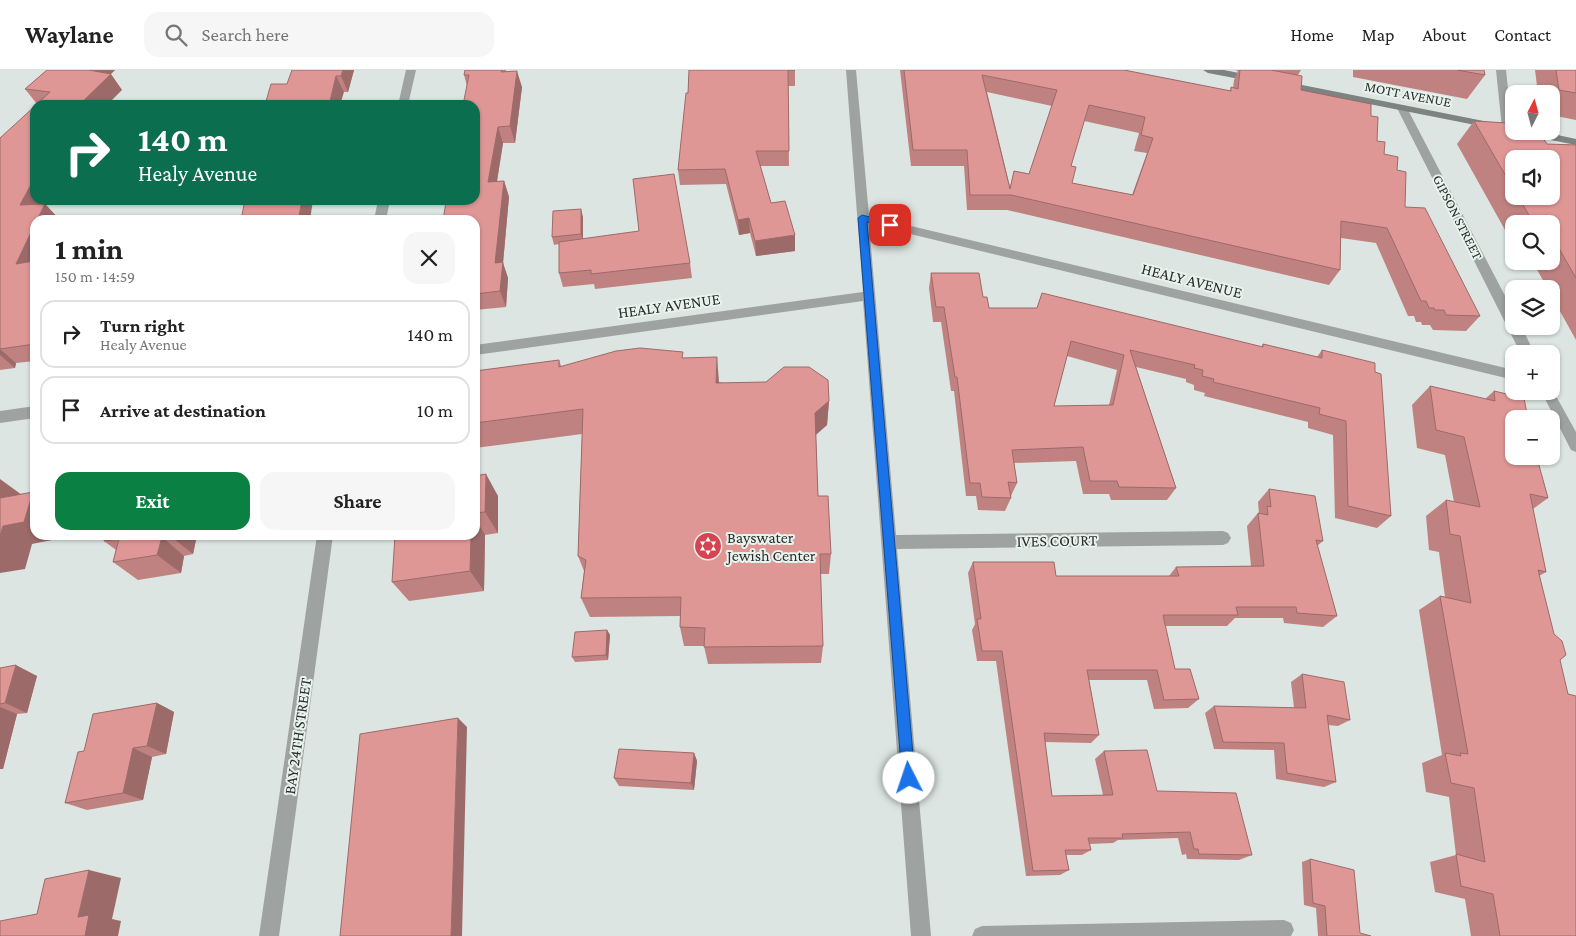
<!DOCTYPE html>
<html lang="en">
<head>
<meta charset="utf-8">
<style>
  :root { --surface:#fff; --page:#f6f6f6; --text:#222; --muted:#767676; --line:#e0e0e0; --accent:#0b8043 }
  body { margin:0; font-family:"Crimson Pro",serif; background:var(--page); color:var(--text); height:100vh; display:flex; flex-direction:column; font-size:19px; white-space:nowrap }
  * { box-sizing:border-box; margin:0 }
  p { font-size:16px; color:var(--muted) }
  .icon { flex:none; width:28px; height:28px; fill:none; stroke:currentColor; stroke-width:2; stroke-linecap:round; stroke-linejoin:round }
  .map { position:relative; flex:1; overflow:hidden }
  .details { position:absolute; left:30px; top:145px; width:450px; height:325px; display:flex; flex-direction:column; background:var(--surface); border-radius:15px; box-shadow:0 1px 4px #0004 }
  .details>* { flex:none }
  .top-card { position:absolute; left:30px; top:30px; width:450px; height:105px; border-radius:15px; box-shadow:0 1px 4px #0004; background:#0b6e4f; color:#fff; overflow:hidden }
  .needle { width:32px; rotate:6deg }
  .controls { position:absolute; left:1505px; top:15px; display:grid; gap:10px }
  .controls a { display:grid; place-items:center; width:55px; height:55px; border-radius:10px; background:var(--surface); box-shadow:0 1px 4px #0004; font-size:25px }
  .pin { position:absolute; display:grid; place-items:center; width:42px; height:42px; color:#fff; margin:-21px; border-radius:10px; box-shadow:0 2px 8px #0006 }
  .me { position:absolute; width:55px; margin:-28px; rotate:356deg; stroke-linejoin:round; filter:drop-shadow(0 0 4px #0008) }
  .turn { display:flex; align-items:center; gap:18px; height:105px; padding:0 25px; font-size:22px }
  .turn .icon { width:65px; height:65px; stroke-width:2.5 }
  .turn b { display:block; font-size:35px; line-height:42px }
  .round { display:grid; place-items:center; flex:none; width:52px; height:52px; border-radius:15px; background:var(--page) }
  .overview { display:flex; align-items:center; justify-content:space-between; height:85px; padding:0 25px }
  h1 { font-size:30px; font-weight:700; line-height:38px }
  .button { display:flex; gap:10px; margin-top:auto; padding:10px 25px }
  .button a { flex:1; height:58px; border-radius:15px; background:var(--accent); color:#fff; font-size:20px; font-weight:700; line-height:58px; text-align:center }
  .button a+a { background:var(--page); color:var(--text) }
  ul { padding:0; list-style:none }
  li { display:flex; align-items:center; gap:15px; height:68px; margin:0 10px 8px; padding:0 15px; border:2px solid var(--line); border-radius:15px }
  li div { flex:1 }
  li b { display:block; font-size:19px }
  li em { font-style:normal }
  header { display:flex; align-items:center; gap:30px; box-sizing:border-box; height:70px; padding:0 25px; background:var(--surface); border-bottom:1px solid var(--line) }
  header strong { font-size:24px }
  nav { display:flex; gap:28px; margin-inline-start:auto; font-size:18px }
  .search { width:350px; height:45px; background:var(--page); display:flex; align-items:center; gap:12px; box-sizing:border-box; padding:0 18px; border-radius:15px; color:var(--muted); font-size:19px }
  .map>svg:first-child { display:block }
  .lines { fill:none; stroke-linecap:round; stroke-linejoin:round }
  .street { fill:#9ea2a1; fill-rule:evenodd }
  .secondary { fill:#7d8381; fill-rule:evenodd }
  .wall { fill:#c08281; fill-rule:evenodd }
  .shaded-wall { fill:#9c6a69 }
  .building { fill:#df9796; stroke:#9c6a69; fill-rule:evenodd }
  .route { fill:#1a73e8; stroke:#114b97 }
  .labels { text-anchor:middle; stroke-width:4; stroke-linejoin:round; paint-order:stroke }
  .far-street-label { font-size:14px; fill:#2a2e2c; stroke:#e9f3ee }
  .street-label { font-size:16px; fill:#2a2e2c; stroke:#e9f3ee }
  .poi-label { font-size:16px; fill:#2a2e2c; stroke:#e9f3ee; text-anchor:start }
</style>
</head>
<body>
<header>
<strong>Waylane</strong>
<div class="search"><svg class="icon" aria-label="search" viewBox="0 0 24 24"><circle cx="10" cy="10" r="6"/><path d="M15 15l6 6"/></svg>Search here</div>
<nav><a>Home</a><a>Map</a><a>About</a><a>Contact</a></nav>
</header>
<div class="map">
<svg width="1576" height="866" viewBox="0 0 1576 866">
  <rect width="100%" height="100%" fill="#dce5e1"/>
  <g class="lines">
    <g class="street">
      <polygon points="406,0 416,0 408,35 398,35"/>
      <polygon points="846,0 856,0 869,146 1514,300 1514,310 869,154 896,465 1223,461 1228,463 1231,468 1228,473 1223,475 897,479 931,866 911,866 863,231 475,285 475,275 863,222"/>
      <polygon points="1496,0 1506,0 1512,58 1507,61 1502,58"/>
      <polygon points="1402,35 1407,38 1514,243 1514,256 1521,256 1535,284 1521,284 1397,38"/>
      <polygon points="378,130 390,130 386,150 374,150"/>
      <polygon points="1551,317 1576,362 1576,382 1571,380 1541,321 1551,321"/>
      <polygon points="35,336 35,348 0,353 0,341"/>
      <polygon points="317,465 333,465 279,866 259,866"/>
      <polygon points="1284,850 1291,853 1294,860 1291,866 972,866 975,859 982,856"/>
    </g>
    <g class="secondary">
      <polygon points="1203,0 1224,0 1259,7 1260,9 1255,12 1208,3"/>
      <polygon points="1282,11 1514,57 1514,61 1539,61 1576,69 1576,75 1278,16 1277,14 1278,12"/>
    </g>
  </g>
  <g class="wall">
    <polygon points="47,0 115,0 110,4 122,20 37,34 25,19"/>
    <polygon points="354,0 348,22 344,22 287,14"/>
    <polygon points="465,0 506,0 506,1 522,17 515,73 503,73 497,112 504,111 509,127 503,193 508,208 506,237 475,240 475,130 467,16 464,5"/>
    <polygon points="689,0 795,0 795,16 788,16 789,96 760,96 771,133 795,181 756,186 750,163 739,165 726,114 680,115 678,100 688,23"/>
    <path d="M900,0H1124L1230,21L1231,17L1233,18L1234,10L1238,1L1235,0H1301L1298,5L1301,20L1371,46L1377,71L1384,84L1397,100L1405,137L1480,246L1466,261L1433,260L1430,255H1422L1421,252H1416L1414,246H1408L1376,173L1341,168L1340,200L1329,215L1007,140H967L964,96H911ZM987,22L1052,36L1029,104L1014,101L1010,117ZM1084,51L1139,63L1134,81L1147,83L1132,125L1072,113L1071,96Z"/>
    <polygon points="1353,0 1484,0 1485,5 1467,29 1353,7"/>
    <polygon points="1535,0 1576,0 1576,50 1551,45 1551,24 1538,24"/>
    <path d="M1474,51L1547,74L1576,75V270L1551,225V219H1548L1532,191H1551V154H1514V176L1457,74ZM1514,89L1551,126H1514Z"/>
    <polygon points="0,68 35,130 45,130 43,134 45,134 59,149 58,150 35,150 35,291 16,293 15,298 0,300"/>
    <polygon points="583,147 583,169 690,193 692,208 595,219 594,214 563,217 559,203 559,174 554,175 552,167"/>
    <path d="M931,203L983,227L989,238H1037L1042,223L1261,277L1263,274L1317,287L1322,280L1375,302L1391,446L1377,458L1335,448L1333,365L1308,358V352L1204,326L1205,323L1194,320V315L1186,312V309L1136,297L1176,418L1167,430H1111L1109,424H1083L1076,391L1014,393L1017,413L1011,426H1010L1011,428L1005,441L978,440L976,426H966L954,321H951L941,252H933L929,218ZM1067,286L1117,300L1109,335L1054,336Z"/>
    <polygon points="683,288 719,312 829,331 827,355 816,365 818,426 831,484 829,504 820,504 823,576 821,593 708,594 704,576 684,576 680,557 680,546 590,547 581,528 584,501 578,486 582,364 475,378 475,301 559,290 561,296"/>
    <polygon points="1430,316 1485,329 1494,321 1514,349 1548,428 1533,439 1546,502 1539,506 1560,590 1576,866 1471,866 1465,829 1435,822 1430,792 1456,785 1449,727 1426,722 1422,693 1442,685 1419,540 1440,526 1445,527 1439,482 1429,480 1426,446 1446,430 1454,432 1445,385 1417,378 1412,335"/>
    <polygon points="475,406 498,426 498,463 485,465 484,521 409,531 392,512 475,465"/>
    <polygon points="1269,419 1323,471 1317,476 1337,546 1323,557 1284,553 1283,548 1235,548 1227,556 1165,556 1175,599 1199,629 1188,638 1154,639 1147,610 1089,610 1099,665 1091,673 1045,672 1052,726 1103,725 1095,689 1104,681 1157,721 1252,785 1239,790 1187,789 1186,784 1182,785 1178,768 1118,770 1113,773 1089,774 1091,780 1082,785 1066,785 1069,800 1060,805 1026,806 996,591 977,591 972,560 975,554 968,503 973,492 1056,506 1169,506 1176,497 1251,496 1247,456 1258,443 1259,444 1258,432"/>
    <polygon points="106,465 197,465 193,484 184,486 181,503 138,510 113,492 116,480 104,471"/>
    <polygon points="607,560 610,565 608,590 575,592 572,587"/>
    <polygon points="0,598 37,606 27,643 17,644 3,699 0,699"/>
    <polygon points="1302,604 1350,650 1338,656 1328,655 1336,712 1324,717 1276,709 1274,680 1214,679 1205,643 1214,636 1294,638 1291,612"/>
    <polygon points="157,633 174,642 166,684 152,687 143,730 87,740 65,733 84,681"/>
    <polygon points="694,683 697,691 694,720 619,716 614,708"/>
    <polygon points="1310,789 1360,863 1371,866 1318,866 1316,838 1304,835 1302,792"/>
  </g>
  <g class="shaded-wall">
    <polygon points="88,0 115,0 99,16"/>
    <polygon points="343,0 354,0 348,22 341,6"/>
    <polygon points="517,1 522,17 515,73 510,56"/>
    <polygon points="111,4 122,20 107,35 79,35"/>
    <polygon points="336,6 344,22 340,35 329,35"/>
    <polygon points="498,57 503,73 494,129 488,112"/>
    <polygon points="35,107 35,130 45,130 34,151 20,135"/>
    <polygon points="504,111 509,127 503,193 508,208 506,237 500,221 495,193"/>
    <polygon points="302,130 313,130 310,150 301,150 299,146"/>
    <polygon points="45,134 59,149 58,150 37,150"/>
    <polygon points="581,139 583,147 583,172 581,164"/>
    <polygon points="749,148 750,163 739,165 738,150"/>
    <polygon points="35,154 35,203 16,194"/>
    <polygon points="795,165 795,181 756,186 755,171"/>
    <polygon points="0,279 16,293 15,298 0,285"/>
    <polygon points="717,287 719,312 718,337 716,313"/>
    <polygon points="829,331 827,355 814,366 815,343"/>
    <polygon points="486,404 498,426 498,463 485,442"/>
    <polygon points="0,409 22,425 0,440"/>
    <polygon points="33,422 35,424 35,465 53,465 52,470 32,474 25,499 0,503 0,466 3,456"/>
    <polygon points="475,448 485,465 484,521 470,501 471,465 475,465"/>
    <polygon points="170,465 197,465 193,484 170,466"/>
    <polygon points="162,467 184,486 181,503 157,485"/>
    <polygon points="607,560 610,565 608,590 606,585"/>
    <polygon points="16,595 37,606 27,643 5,633"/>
    <polygon points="157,633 174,642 166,684 147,676"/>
    <polygon points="0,637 17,644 3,699 0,699"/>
    <polygon points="458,648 467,657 462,866 451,866"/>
    <polygon points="133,678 152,687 143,730 123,723"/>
    <polygon points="694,683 697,691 694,720 691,713"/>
    <polygon points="89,800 121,808 112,849 121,851 118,866 85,866 78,847"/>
  </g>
  <g class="building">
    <polygon points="47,0 89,0 111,4 79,35 81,35 36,35 50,22 25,19"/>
    <polygon points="292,0 343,0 341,6 336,6 329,35 265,35 271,14 287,14"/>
    <polygon points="465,0 502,0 501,2 517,1 510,56 498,57 488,112 504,111 495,193 503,192 500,221 475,224 475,150 443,150 446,132 456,131 456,130 475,130 475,35 463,35 469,5 464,5"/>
    <polygon points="689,0 795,0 788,0 789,81 756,81 771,133 785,131 795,165 755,171 749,148 738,150 725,99 678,100 686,23 688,23"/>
    <path d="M904,0H1124L1231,21V17L1238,19L1240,0H1271L1302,6L1301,20L1371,34V46L1378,47L1377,71L1385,72L1384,84L1398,87L1397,100L1406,102L1405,137L1425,138L1480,246L1446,245L1444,240H1435L1434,238H1429L1426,231H1421L1387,158L1341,151L1340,200L1011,125H970L967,80H913ZM982,5L1057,20L1029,104L1014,101L1010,119ZM1089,35L1145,47L1141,65L1153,68L1133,125L1072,113L1076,97L1071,96Z"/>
    <polygon points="1457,0 1484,0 1485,5"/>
    <polygon points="1556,0 1576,0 1576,23 1559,20"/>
    <polygon points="35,36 35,107 20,135 45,134 37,150 35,150 35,154 16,194 34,191 31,199 35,198 35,274 0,279 0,68"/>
    <polygon points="1474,51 1508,53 1514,54 1514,61 1538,61 1547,74 1576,75 1576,208 1553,168 1551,168 1551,154 1534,154 1518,126 1551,126 1551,89 1514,89 1514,120"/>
    <polygon points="674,104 690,193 591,204 591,200 559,203 559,172 639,161 633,109"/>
    <polygon points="245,130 302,130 299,146 304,146 304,150 241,150"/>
    <polygon points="581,139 581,164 552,167 553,141"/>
    <path d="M931,203H979L983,227H987L989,238H1037L1042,223L1263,277V274L1322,288V280L1375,293V302L1381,304L1391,446L1348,436L1346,351L1319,344L1320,338L1213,312L1214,309L1202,306L1203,300L1194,298L1195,295L1130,280L1176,418L1119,417L1117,411H1090L1083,377L1012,380L1017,413L1008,412L1011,428L982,427L980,413H970L957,307H955L944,237H936ZM1071,271L1124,285L1113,335L1054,336Z"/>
    <polygon points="640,278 683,282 682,288 717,287 716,313 766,312 784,297 809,297 828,310 829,331 815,343 818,426 828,426 831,484 820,484 823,576 704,577 705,558 680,557 681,527 581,528 586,490 578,486 583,339 475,353 475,301 559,290 559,297 616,281"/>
    <polygon points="1430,316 1495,331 1494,321 1524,328 1528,349 1514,349 1514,386 1535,386 1535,387 1537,388 1548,428 1530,424 1546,502 1538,500 1554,564 1562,571 1566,585 1560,590 1568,624 1576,626 1576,866 1500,866 1493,824 1461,816 1456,784 1485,792 1474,718 1451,713 1445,683 1461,686 1460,683 1468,684 1440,526 1471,533 1460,466 1450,464 1446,430 1480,437 1464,367 1436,360"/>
    <polygon points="486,404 485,442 475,443 475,406"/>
    <polygon points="1269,419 1315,426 1323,471 1316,470 1337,546 1297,543 1296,537 1236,537 1238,545 1163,545 1175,599 1190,599 1199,629 1164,630 1157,600 1087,600 1099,665 1044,663 1052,726 1113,725 1104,681 1147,680 1157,721 1236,723 1252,785 1199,784 1198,779 1194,779 1190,762 1122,764 1123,768 1088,768 1091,780 1065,780 1069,800 1033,801 1002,581 982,581 977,549 981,549 973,492 1054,492 1056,506 1179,506 1176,497 1264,496 1258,443 1268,445 1267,436 1271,437"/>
    <polygon points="33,422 24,452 3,456 0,466 0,428"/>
    <polygon points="106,465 170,465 170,466 162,467 157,485 113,492 119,469 104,471"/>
    <polygon points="395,465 471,465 470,501 392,512"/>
    <polygon points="607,560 606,585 572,587 575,562"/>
    <polygon points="16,595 5,633 0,634 0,598"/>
    <polygon points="1302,604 1344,612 1350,650 1327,645 1336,712 1287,703 1284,673 1223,672 1214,636 1306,638"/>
    <polygon points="157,633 147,676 133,678 123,723 65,733 78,682 84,681 93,644"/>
    <polygon points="458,648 451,866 340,866 360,664"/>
    <polygon points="619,679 694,683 691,713 614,708"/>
    <polygon points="1310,789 1354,800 1360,863 1371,866 1327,866 1325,836 1313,833"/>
    <polygon points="89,800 78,847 89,845 85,866 0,866 0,851 37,844 45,809"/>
  </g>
  <polygon class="route" points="862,145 893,153 894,155 890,158 867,152 915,708 913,713 909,715 904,713 902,708 858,148"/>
  <defs>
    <g id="synagogue-disc" transform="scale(1.4375)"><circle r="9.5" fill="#d54551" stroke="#e9f3ee"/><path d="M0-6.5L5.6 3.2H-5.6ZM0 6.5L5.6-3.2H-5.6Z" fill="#fff"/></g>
  </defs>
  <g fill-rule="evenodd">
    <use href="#synagogue-disc" x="708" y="476"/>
  </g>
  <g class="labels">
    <g class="far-street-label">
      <text transform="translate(1408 24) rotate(11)" y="5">MOTT AVENUE</text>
      <text transform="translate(1458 147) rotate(63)" y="5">GIPSON STREET</text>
    </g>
    <g class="street-label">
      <text transform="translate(1192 210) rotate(14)" y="6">HEALY AVENUE</text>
      <text transform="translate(669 235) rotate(-8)" y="6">HEALY AVENUE</text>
      <text transform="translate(1057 470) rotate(-1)" y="6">IVES COURT</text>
      <text transform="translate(297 666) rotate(-82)" y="6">BAY 24TH STREET</text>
    </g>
    <g class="poi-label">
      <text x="727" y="473">Bayswater<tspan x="727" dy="18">Jewish Center</tspan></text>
    </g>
  </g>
</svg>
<div class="controls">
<a><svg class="needle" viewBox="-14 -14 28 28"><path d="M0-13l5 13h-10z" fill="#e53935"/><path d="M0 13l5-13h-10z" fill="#767676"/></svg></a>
<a><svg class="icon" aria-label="sound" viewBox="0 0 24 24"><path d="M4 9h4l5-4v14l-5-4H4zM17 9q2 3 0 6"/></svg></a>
<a><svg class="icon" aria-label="search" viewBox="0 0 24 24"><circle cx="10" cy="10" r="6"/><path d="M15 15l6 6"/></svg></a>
<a><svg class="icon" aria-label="layers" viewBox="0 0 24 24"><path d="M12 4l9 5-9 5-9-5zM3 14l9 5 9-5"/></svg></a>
<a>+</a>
<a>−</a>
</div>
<div class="pin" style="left:890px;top:155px;background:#d93025"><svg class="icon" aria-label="arrive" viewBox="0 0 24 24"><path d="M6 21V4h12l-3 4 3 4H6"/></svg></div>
<svg class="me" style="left:909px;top:708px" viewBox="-20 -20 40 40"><circle r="19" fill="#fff"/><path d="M0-13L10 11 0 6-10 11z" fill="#1a73e8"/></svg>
<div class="top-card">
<div class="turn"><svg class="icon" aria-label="right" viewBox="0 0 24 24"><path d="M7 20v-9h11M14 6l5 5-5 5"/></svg><div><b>140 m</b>Healy Avenue</div></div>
</div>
<section class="details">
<div class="overview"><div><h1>1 min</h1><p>150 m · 14:59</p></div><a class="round"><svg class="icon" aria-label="close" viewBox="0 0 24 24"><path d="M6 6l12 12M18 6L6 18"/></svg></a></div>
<ul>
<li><svg class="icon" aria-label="right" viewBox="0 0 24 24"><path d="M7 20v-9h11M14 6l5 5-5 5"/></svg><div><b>Turn right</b><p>Healy Avenue</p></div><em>140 m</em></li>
<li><svg class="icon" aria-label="arrive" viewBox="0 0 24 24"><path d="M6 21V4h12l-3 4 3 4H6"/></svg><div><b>Arrive at destination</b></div><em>10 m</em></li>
</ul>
<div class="button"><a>Exit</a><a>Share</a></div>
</section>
</div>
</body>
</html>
